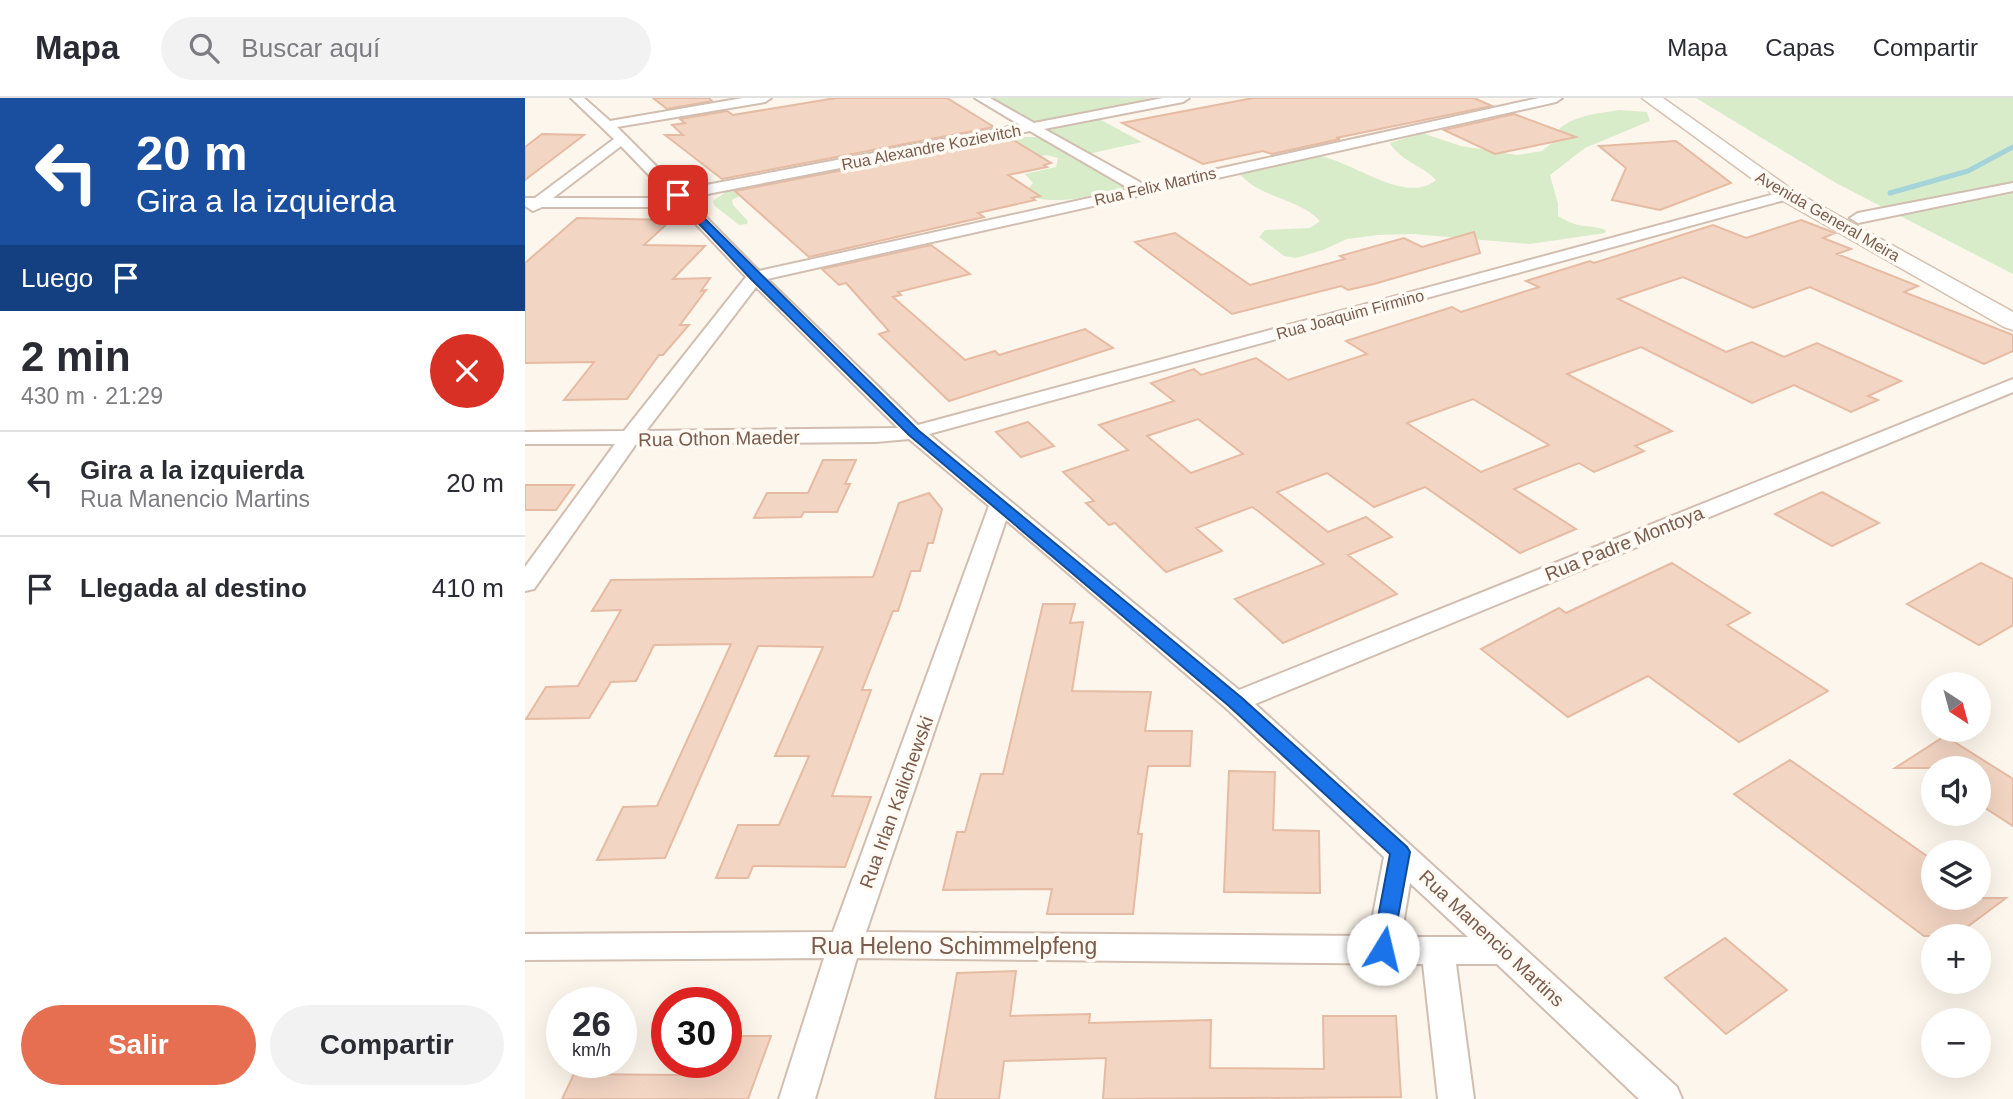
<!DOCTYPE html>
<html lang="es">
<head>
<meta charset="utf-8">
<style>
  :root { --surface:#fff; --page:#f2f2f3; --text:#2b2b33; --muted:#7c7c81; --line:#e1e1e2; --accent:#e76f51 }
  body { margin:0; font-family:Helvetica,sans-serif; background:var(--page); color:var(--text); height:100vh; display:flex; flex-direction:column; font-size:26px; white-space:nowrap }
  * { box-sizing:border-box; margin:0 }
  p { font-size:23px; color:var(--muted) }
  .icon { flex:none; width:38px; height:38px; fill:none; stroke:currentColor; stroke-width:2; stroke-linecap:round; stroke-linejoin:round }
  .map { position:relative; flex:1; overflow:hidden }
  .sheet { display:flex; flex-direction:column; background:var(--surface); width:525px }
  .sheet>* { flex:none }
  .top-card { background:#1a4fa0; color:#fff; overflow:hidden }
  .needle { width:46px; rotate:144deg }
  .controls { position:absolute; left:1396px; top:574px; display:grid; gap:14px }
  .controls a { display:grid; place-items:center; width:70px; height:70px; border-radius:50%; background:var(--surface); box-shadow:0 7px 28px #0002; font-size:35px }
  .speed { position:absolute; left:21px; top:889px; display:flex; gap:14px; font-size:35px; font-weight:700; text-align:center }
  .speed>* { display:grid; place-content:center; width:91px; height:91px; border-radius:50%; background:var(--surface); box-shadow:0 7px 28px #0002; line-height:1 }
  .speed small { font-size:18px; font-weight:400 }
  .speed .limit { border:10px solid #d22; background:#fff; color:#111 }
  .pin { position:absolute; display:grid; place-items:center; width:60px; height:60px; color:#fff; margin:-30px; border-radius:14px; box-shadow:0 4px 10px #0006 }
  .me { position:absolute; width:77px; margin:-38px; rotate:9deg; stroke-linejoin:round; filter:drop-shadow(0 0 5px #0008) }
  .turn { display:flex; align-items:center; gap:24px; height:147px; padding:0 21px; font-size:32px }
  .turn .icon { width:91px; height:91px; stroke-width:2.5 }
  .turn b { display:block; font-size:49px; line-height:60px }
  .then { display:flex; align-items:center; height:66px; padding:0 21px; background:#0003; gap:14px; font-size:26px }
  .round { display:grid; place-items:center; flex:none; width:74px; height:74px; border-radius:37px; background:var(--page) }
  .head { display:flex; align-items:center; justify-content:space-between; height:119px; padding:0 21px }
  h1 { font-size:42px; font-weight:700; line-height:52px }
  .primary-button { display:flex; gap:14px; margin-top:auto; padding:14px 21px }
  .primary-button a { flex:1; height:80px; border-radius:42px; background:var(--accent); color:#fff; font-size:28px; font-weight:700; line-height:80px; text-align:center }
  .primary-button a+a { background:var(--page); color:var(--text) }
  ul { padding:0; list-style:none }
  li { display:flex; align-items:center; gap:21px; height:105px; padding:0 21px; border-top:2px solid var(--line) }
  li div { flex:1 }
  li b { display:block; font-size:26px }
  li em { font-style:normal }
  header { display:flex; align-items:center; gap:42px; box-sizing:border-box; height:98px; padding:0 35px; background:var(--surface); border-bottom:2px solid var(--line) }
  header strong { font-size:33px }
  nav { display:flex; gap:38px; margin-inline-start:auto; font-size:24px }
  .search { width:490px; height:63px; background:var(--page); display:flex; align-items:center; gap:18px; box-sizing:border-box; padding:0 24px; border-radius:38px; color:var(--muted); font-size:26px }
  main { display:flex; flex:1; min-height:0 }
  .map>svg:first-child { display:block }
  .green { fill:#d8ecc9 }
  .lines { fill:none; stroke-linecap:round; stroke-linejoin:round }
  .stream { stroke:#a5d3da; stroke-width:5 }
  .building { fill:#f3d5c3; stroke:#e6bba3; stroke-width:2; fill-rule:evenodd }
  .minor-casing { stroke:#d1beb0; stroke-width:4 }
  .secondary-casing { stroke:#d6c0b0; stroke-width:3 }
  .minor { fill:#fff; fill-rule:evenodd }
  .secondary { fill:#fff; fill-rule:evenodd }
  .route { fill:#1a73e8; stroke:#114b97; stroke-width:2 }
  .labels { text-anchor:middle; stroke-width:7; stroke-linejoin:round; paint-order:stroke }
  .far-street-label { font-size:16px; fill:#7a5c4d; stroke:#fffaf3 }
  .street-label { font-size:19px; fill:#7a5c4d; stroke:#fffaf3 }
  .near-street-label { font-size:23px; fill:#7a5c4d; stroke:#fffaf3 }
</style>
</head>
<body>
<header>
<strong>Mapa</strong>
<div class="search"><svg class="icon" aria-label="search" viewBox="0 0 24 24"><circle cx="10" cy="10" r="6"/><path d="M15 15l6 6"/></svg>Buscar aquí</div>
<nav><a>Mapa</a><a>Capas</a><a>Compartir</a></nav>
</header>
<main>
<section class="sheet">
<div class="top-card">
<div class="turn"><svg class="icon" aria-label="left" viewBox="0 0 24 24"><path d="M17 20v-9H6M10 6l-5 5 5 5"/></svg><div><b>20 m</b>Gira a la izquierda</div></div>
<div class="then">Luego<svg class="icon" aria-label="arrive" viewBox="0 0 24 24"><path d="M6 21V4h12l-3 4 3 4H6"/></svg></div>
</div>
<div class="head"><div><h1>2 min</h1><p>430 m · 21:29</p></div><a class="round" style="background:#d93025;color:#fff"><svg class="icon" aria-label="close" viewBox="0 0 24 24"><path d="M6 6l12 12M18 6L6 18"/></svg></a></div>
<ul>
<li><svg class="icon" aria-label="left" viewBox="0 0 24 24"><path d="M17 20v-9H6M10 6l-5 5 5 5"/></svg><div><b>Gira a la izquierda</b><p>Rua Manencio Martins</p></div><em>20 m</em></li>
<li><svg class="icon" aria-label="arrive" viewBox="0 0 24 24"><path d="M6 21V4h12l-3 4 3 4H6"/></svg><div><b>Llegada al destino</b></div><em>410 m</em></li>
</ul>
<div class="primary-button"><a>Salir</a><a>Compartir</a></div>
</section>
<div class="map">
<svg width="1488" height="1001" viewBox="0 0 1488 1001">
  <rect width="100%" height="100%" fill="#fdf6ec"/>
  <g class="green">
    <polygon points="460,0 630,0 504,26"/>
    <polygon points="1171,0 1488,0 1488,176 1311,85"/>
    <path d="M1094,12L1122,14L1125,23L1060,50L1025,77L1033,106V118C1056,132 1058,125 1081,132L1080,135L1005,146L888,136L853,137L822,141L798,152L771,160L759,158L734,139L740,132L785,130L795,123C772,99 733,100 713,74C738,68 767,56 793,58C825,61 880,108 911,82C897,67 875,63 865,45L897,35L936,48L992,57L1017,53L1027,45C1032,18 1072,16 1094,12Z"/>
    <polygon points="574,21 617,44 563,56 521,32"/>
    <path d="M516,39L545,53L547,58L553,62L600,83L601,89C569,97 530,110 499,96L508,85L500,76L531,69L533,60L522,57L502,60L438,49V45L477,39Z"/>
    <polygon points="223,90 227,92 207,102 208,107 223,123 222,126 214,127 190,108 188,103 201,94"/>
  </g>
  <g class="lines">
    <polyline class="stream" points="1365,95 1443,73 1488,49"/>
  </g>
  <g class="building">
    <polygon points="128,0 184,0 187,3 142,11"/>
    <polygon points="311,0 422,0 469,29 197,81 140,37 158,37 147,27 160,25 155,21 202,13 208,17"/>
    <polygon points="728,0 949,0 967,8 811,40 815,41 747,56 738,53 678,66 597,25"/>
    <polygon points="989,16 1051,39 970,56 919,32"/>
    <polygon points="17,36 59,37 0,82 0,49"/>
    <polygon points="485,40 526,65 519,67 522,69 483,77 515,98 507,100 510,102 453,115 459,119 284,159 210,93"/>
    <polygon points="1151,43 1206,85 1135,112 1087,102 1101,70 1074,48"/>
    <polygon points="52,120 146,122 119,147 180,148 148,181 185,180 176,193 181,192 155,227 164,227 138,257 134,257 102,301 39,302 69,264 0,265 0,165"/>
    <path d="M1276,122L1310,135L1298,140L1326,151L1312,156L1393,188L1379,194L1488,237V253L1459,266L1285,189L1228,210L1158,179L1093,201L1201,254L1227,244L1259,259L1292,245L1376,283L1343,298L1353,302L1326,314L1269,287L1227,305L1116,249L1042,276L1147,333L1110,348L1119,353L1069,374L1054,365L989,391L1051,431L995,455L900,389L849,409L802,375L752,394L803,434L841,419L867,439L823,457L872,496L758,545L710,501L799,466L733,413L727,409L671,430L697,453L641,474L590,425L584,427L561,405L569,403L538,374L603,352L574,327L649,303L626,285L669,271L676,277L731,260L763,282L842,256L821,243L927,209L936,214L1014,189L1001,183L1065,163L1069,165L1188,127L1221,140ZM948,301L1024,347L956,374L882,325ZM673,321L718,356L666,375L622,338Z"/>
    <polygon points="949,134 955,155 849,186 823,192 816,188 707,216 610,144 650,135 725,187 820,161 815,158 879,140 897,149"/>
    <polygon points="406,147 445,176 373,194 376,197 368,199 440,262 470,253 474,257 560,231 588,250 424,303 354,236 364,233 321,185 314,187 297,171"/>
    <polygon points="503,324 529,348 496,359 471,334"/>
    <polygon points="298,362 331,362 320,386 325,386 312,414 279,414 276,419 229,420 242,395 283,395"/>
    <polygon points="0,387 49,387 31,412 0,412"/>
    <polygon points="1297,394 1354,425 1307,448 1250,416"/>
    <polygon points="404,395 417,411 408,445 403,445 395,473 386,473 373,513 368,513 337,592 346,592 307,698 346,699 320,769 228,768 223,780 191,780 213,727 254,727 284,658 250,658 298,549 233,548 140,760 72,762 98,709 132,708 206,546 129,547 111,583 86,584 64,620 1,621 21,589 53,588 96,512 67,513 86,482 348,479 374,405"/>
    <polygon points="1147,465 1225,515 1202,527 1303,593 1214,644 1123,578 1043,619 956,551 1034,510 1041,515"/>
    <polygon points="1456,465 1488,481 1488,527 1454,547 1382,506"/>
    <polygon points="518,506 550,506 545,525 558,524 547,593 626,594 620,633 667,633 665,668 623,668 613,736 617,736 608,816 522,816 527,791 418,792 432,734 440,734 456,676 478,676"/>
    <polygon points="1420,638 1488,681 1488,728 1454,706 1454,670 1370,670"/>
    <polygon points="1265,662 1409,763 1409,800 1481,800 1430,838 1399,838 1209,696"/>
    <polygon points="704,673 750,674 748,732 794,733 795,795 699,794"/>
    <polygon points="1200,840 1262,892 1201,936 1140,880"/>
    <polygon points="491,873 485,918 565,916 564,925 686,922 685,970 799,971 798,918 871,918 876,999 578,1001 581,960 479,963 474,1001 410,1001 432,875"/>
    <polygon points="201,938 246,938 223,1001 37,1001 49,976 155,977 161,964 201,964"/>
  </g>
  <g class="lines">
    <g class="minor-casing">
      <g id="minor">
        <path d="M46,0H59L85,23L218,0H246L240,4L92,29L155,92L495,27L450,0H465L509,25L638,0H664L658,4L519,31L620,87L1014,0H1037L1031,4L242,181L393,327L1257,94H1267L1269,97L1267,100L404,336L714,592L1488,281V294L730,606L1152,989L1157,1001H1114L972,866H931L949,1001H913L898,866L332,860L290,1001H254L299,860L0,862V836L308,834L464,408L384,341L351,344L111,346L9,491L0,493V469L90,346H0V334L99,333L221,179L155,109H17L8,113L0,108V100H10L89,41ZM505,33L605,91L234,173L162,100ZM96,48L146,100H28ZM231,189L373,330L121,333ZM481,422L701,610L859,759L844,838L341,834ZM885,785L943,839H876Z"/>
        <polygon points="1488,85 1488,93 1333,125 1325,120 1333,115"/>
      </g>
    </g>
    <g class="secondary-casing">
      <polygon id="secondary" points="1117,0 1138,0 1269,93 1488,214 1488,232 1479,229 1255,101"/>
    </g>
    <use href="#minor" class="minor"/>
    <use href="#secondary" class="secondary"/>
  </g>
  <polygon class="route" points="153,94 393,332 717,600 882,749 885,754 866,857 858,860 850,857 847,851 865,756 704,608 384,337 226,181 149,99 149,95"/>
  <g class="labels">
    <g class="far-street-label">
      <text transform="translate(406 49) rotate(-11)" y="6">Rua Alexandre Kozievitch</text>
      <text transform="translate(630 88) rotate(-13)" y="6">Rua Felix Martins</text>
      <text transform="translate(1303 118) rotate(30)" y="6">Avenida General Meira</text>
      <text transform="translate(825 216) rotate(-15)" y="6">Rua Joaquim Firmino</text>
    </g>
    <g class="street-label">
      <text transform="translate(194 340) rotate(-1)" y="7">Rua Othon Maeder</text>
      <text transform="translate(1099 445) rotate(-22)" y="7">Rua Padre Montoya</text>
      <text transform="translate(371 704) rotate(-70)" y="7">Rua Irlan Kalichewski</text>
      <text transform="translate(967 840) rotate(43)" y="7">Rua Manencio Martins</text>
    </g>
    <g class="near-street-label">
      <text x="429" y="856">Rua Heleno Schimmelpfeng</text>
    </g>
  </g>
</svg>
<div class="controls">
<a><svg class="needle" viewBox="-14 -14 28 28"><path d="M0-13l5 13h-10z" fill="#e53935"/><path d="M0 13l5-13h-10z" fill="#7c7c81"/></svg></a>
<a><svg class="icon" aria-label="sound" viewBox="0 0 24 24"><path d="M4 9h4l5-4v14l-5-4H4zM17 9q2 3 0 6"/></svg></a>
<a><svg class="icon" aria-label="layers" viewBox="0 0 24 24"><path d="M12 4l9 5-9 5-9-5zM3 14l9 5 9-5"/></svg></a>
<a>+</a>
<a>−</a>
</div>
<div class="speed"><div>26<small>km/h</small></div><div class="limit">30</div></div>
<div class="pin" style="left:153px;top:97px;background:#d93025"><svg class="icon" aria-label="arrive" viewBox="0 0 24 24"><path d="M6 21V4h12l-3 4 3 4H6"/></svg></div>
<svg class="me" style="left:858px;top:851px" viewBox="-20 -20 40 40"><circle r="19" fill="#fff"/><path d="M0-13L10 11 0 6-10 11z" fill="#1a73e8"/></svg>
</div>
</main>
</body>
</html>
